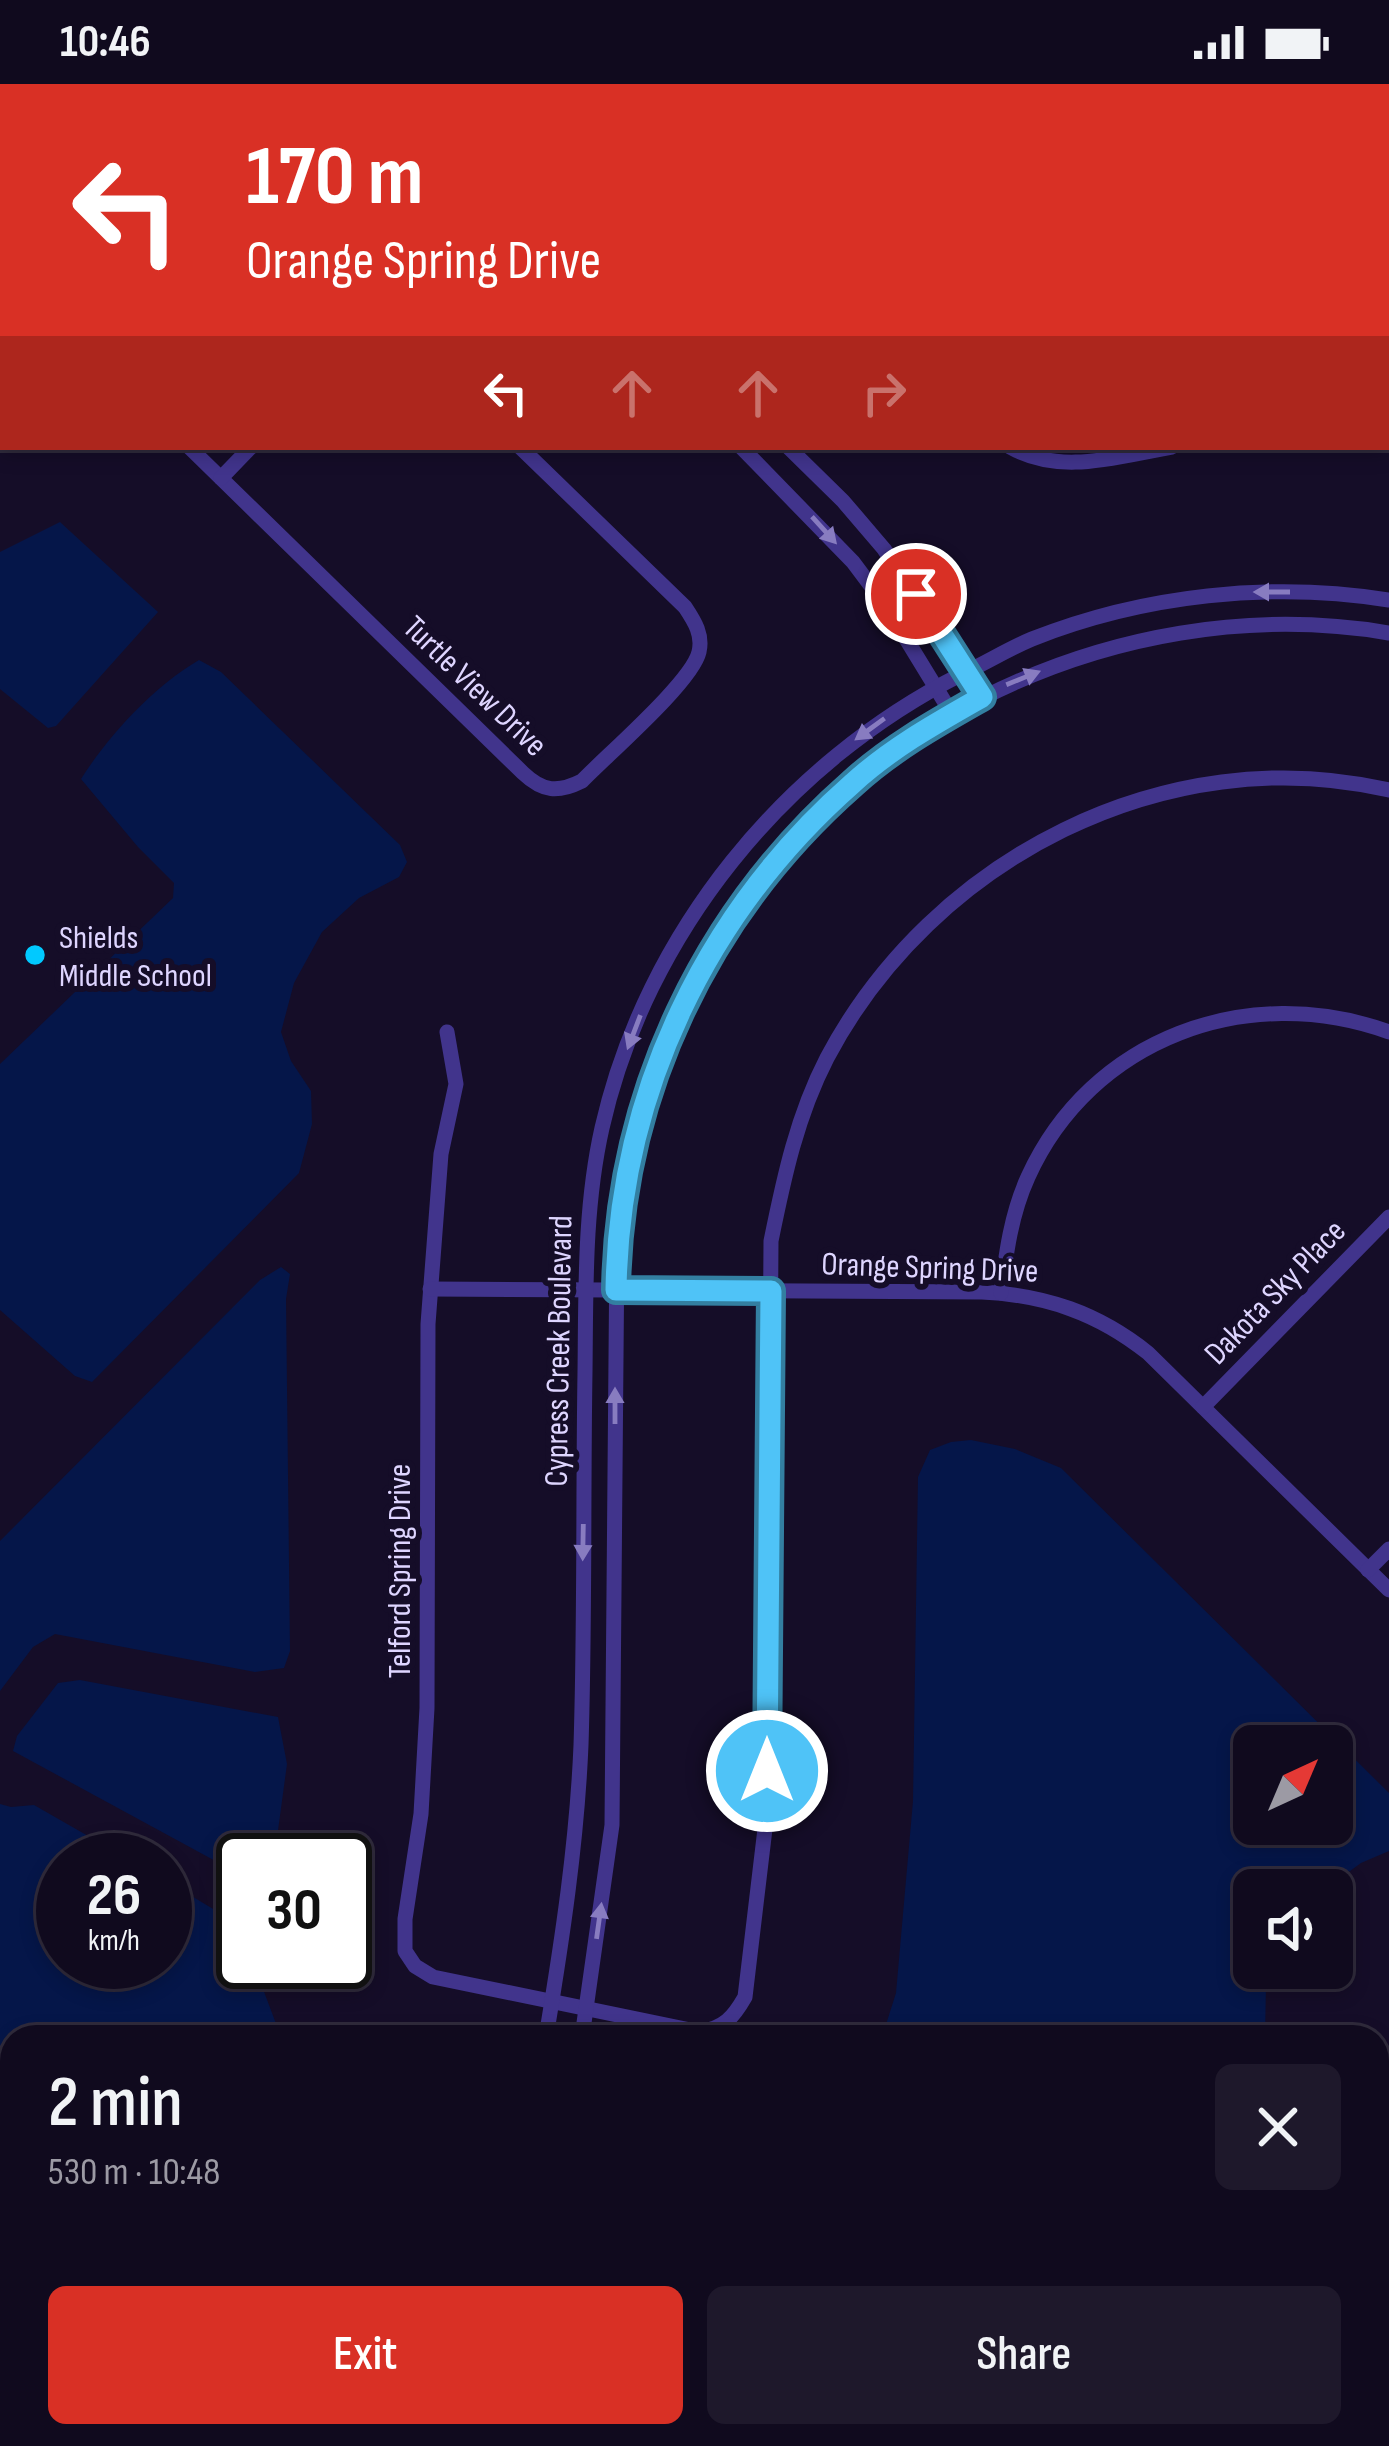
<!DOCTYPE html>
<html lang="en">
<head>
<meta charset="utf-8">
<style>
  :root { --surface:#100a1e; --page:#1e182b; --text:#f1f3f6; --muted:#9c9aa4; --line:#302b3c; --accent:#d93025 }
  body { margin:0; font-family:"Sofia Sans Condensed",sans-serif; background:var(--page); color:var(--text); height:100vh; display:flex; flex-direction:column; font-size:45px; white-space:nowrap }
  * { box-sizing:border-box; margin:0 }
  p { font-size:39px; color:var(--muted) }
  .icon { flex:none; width:66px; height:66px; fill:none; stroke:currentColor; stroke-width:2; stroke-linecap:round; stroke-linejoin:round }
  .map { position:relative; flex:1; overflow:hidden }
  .side { position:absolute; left:0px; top:1941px; width:1389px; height:423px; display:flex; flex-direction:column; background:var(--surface); border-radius:36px 36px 0 0; box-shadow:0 6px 18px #0003,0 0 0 3px var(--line) }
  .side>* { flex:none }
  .hud { position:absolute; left:0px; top:0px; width:1389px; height:366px; box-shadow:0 6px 18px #0003,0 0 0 3px var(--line); background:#d93025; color:#fff; overflow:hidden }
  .needle { width:78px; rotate:44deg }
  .buttons { position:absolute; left:1233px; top:1641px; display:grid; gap:24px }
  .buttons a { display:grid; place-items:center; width:120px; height:120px; border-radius:18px; background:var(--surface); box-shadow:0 6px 18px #0003,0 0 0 3px var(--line); font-size:60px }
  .speed { position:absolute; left:36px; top:1749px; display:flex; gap:24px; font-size:60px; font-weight:700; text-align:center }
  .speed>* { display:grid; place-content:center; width:156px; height:156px; border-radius:50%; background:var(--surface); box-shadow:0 6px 18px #0003,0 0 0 3px var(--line); line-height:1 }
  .speed small { font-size:30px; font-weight:400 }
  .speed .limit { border:6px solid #111; border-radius:18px; background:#fff; color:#111 }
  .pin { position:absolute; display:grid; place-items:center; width:102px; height:102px; color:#fff; margin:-51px; border:6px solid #fff; border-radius:50%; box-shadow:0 3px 12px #0007 }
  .me { position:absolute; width:132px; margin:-66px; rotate:0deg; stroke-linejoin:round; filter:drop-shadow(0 0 9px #0008) }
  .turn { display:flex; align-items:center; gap:42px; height:252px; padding:0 48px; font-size:54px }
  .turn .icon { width:156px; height:156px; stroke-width:2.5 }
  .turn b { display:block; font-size:84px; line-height:102px }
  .lanes { display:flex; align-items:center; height:114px; padding:0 48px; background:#0003; justify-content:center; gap:60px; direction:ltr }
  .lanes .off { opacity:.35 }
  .round { display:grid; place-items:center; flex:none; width:126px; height:126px; border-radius:18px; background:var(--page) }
  .head { display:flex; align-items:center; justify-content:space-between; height:204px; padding:0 48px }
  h1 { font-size:72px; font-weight:600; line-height:90px }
  .action { display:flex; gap:24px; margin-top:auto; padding:24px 48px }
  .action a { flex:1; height:138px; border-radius:18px; background:var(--accent); color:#fff; font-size:48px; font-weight:600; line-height:138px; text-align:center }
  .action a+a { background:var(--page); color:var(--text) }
  .status { display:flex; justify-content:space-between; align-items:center; height:84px; padding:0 60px; background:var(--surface); direction:ltr }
  .status svg { height:33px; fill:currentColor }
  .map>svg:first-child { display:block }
  .green { fill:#103033 }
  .water { fill:#051649; fill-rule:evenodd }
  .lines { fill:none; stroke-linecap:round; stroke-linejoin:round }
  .minor { stroke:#41348c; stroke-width:15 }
  .tertiary { stroke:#41348c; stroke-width:18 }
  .oneway { fill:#887cc0 }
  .route-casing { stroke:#337fa1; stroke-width:30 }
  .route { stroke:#4fc3f7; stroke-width:21 }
  .poi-dot { fill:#01c9ff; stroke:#150d28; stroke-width:4.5 }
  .labels { text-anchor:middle; stroke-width:12; stroke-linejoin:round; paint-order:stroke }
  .street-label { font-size:33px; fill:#ded5ff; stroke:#150d28 }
  .poi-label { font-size:33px; fill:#ded5ff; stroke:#150d28; text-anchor:start }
</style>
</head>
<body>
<div class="status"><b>10:46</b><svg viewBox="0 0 49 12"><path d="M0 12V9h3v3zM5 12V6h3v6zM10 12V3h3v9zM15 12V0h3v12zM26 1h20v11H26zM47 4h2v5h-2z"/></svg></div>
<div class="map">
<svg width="1389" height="2362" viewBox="0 0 1389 2362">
  <rect width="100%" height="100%" fill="#150d28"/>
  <g class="green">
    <polygon points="0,2230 12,2233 12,2352 419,2352 447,2362 0,2362"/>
    <polygon points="1377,2344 1389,2348 1389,2362 683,2362 654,2352 1377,2352"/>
  </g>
  <g class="water">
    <polygon points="60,438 158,528 56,642 48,644 0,605 0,468"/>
    <path d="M199,576L221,588L400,761L407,778L399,793L359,814L322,848L294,899L281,948L291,977L311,1007L312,1040L299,1089L92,1298L75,1292L0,1226V980L173,814L174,799L138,763L81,695C109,651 153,603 199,576Z"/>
    <polygon points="281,1183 290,1190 286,1215 290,1567 284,1584 255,1588 55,1550 33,1563 0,1607 0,1457 260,1196"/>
    <path d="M971,1356L1015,1365L1061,1384L1389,1709V1767L1361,1779L1324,1806H1254V1884H1271L1266,1901L1265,1953H882L896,1909L913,1717L918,1393L930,1366L951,1358ZM1332,1662V1740H1254V1662Z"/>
    <polygon points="80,1596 278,1633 287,1680 274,1776 243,1776 243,1792 13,1667 17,1652 58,1599"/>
    <polygon points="0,1720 11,1723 34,1721 130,1776 63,1776 63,1878 165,1878 165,1796 243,1843 243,1878 259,1878 260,1897 281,1953 12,1953 12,2021 0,2024"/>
  </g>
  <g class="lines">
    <g class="minor">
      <polyline points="149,0 152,3"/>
      <polyline points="370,0 373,3"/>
      <polyline points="416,0 419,3"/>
      <polyline points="643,0 644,3"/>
      <polyline points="1274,0 1277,3"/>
      <polyline points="926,3 929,0"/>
      <polyline points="1249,3 1252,0"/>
      <polyline points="1386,110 1389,113"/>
      <polyline points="1386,191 1389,188"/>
      <polyline points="0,289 3,286"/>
      <path d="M189,363L523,689C543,708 558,709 582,697C607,671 692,598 699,568C703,551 695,538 685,523L520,363"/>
      <polyline points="741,363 853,478 886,522 952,630"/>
      <polyline points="788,363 843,417 884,465 983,613"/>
      <path d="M1010,363C1061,392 1118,372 1172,363"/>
      <polyline points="221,394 251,363"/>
      <path d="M447,948L456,1000L441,1070L428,1240L427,1624L421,1730L405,1835V1867L415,1882L433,1893L700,1948C724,1944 733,1934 745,1913L767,1728L771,1157C784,1093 797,1032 827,974C932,775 1166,654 1389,706"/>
      <path d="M430,1205L982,1208C1045,1211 1098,1229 1148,1269L1389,1506"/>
      <path d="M1001,1209C1006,1170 1011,1130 1028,1093C1091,954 1248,897 1389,948"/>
      <polyline points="1203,1323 1389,1133"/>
      <polyline points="1368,1486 1389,1465"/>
      <path d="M546,1953C562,1857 577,1758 581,1661C585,1537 583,1412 585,1288C586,1207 584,1124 602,1044C646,849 785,679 962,590C986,579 1008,565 1032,555C1143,511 1271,497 1389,516"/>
      <path d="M582,1953L612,1741L617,1157C631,1069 649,984 689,904C815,651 1112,502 1389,549"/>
    </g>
    <g class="tertiary">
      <polyline points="0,2181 12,2183"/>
      <polyline points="544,2352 572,2362"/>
    </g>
  </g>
  <defs><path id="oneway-solid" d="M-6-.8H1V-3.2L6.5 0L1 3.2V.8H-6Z" transform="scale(3)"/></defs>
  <g class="oneway">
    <use href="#oneway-solid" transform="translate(824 446) rotate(48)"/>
    <use href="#oneway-solid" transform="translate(1272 508) rotate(180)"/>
    <use href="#oneway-solid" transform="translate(1023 594) rotate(-22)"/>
    <use href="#oneway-solid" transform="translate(870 645) rotate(144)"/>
    <use href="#oneway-solid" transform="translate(634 948) rotate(111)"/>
    <use href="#oneway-solid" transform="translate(615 1322) rotate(-90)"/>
    <use href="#oneway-solid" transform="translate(583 1458) rotate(91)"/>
    <use href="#oneway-solid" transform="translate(599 1837) rotate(-82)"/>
  </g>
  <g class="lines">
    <g class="route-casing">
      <path id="route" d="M767,1687L771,1207L616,1206C619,1010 706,828 853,699C891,664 938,638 982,613L916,510"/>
    </g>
    <use href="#route" class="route"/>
  </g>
  <circle class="poi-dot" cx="35" cy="871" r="12"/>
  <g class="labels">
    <g class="street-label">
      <text transform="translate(476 601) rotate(44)" y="12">Turtle View Drive</text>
      <text transform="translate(930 1182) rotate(2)" y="12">Orange Spring Drive</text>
      <text transform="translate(1274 1207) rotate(-46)" y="12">Dakota Sky Place</text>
      <text transform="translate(557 1267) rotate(-89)" y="12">Cypress Creek Boulevard</text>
      <text transform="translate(398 1487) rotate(-90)" y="12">Telford Spring Drive</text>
    </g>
    <g class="poi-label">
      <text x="59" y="864">Shields<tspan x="59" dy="38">Middle School</tspan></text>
    </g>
  </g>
</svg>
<div class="buttons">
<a><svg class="needle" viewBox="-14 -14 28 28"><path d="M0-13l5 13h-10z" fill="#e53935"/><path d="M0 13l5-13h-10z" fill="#9c9aa4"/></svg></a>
<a><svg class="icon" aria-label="sound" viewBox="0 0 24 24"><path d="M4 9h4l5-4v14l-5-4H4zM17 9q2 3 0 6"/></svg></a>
</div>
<div class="speed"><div>26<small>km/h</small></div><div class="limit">30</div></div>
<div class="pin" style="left:916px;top:510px;background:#d93025"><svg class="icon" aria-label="arrive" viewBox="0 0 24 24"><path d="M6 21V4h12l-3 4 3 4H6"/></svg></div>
<svg class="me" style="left:767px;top:1687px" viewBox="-20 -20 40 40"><circle r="17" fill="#4fc3f7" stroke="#fff" stroke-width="3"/><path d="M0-11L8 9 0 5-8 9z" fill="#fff"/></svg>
<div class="hud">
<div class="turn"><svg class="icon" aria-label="left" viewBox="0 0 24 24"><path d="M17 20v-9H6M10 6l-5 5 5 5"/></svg><div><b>170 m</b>Orange Spring Drive</div></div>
<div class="lanes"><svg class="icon" aria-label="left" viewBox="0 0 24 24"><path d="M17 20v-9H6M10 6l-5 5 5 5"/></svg><svg class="icon off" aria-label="ahead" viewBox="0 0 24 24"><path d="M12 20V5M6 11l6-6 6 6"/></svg><svg class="icon off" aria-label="ahead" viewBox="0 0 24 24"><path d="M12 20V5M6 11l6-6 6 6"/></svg><svg class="icon off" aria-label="right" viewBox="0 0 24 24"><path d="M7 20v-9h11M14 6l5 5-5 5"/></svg></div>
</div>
<section class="side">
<div class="head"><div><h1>2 min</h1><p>530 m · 10:48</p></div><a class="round"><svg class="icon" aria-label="close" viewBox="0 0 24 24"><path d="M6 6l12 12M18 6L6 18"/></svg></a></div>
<div class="action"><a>Exit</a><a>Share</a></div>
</section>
</div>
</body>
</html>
